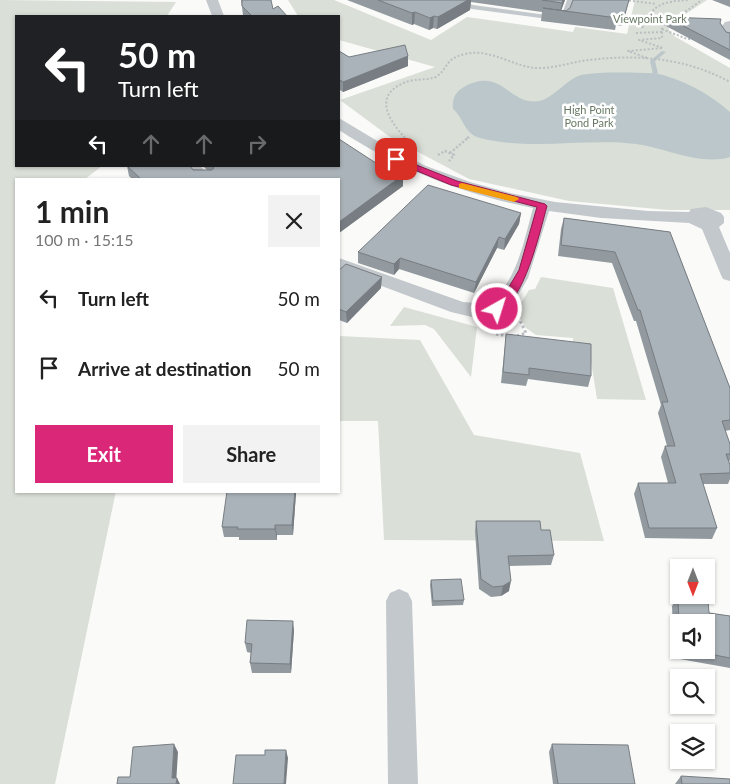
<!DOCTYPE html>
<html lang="en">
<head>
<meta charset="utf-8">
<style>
  :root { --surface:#fff; --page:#f2f2f2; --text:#222; --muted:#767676; --accent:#db2777 }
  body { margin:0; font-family:Lato,sans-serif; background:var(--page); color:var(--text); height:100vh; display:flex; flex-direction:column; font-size:19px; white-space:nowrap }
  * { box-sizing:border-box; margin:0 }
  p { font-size:16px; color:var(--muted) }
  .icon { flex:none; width:28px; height:28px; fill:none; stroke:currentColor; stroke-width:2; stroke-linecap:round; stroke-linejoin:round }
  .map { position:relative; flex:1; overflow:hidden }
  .sheet { position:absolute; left:15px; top:178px; width:325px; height:315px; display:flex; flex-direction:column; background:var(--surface); border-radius:0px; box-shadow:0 1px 4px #0004 }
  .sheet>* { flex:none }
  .banner { position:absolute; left:15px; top:15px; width:325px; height:152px; border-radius:0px; box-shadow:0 1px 4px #0004; background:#202124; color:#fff; overflow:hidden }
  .needle { width:32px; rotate:180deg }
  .fabs { position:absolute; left:670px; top:559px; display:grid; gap:10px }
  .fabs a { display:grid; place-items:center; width:45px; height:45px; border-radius:0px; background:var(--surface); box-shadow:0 1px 4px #0004; font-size:25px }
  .pin { position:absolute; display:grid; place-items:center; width:42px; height:42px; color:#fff; margin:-21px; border-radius:10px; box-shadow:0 2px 8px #0006 }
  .me { position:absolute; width:55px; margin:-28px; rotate:39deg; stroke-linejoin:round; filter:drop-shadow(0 0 4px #0008) }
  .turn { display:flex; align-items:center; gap:18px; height:105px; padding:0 20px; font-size:22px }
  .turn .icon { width:65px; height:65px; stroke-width:2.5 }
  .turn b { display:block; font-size:35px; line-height:42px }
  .lanes { display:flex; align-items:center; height:48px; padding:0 20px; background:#0003; justify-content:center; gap:25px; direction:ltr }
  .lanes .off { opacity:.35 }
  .round { display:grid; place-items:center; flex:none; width:52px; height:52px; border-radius:0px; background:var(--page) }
  .head { display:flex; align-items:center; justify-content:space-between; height:85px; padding:0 20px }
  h1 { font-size:30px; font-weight:700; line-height:38px }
  .action { display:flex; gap:10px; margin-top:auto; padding:10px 20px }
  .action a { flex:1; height:58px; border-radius:0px; background:var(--accent); color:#fff; font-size:20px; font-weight:700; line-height:58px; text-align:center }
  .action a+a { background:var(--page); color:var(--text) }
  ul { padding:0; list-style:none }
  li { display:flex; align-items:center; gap:15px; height:70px; padding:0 20px }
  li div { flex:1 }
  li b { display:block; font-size:19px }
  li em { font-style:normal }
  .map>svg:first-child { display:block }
  .green { fill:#dadfd7 }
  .water { fill:#bbc7cb }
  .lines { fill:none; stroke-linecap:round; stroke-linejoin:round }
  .stream { fill:#bbc7cb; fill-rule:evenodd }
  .path-far2 { stroke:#bbbfc2; stroke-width:2; stroke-dasharray:2 2; stroke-linecap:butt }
  .path-far1 { stroke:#bbbfc2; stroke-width:2.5; stroke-dasharray:2 2; stroke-linecap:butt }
  .path { stroke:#bbbfc2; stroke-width:3; stroke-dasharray:2.5 2.5; stroke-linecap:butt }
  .service { fill:#c3c8cc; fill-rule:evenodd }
  .minor { fill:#c3c8cc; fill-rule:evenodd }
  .wall { fill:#929a9f; fill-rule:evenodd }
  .shaded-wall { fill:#777d82 }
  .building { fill:#aab3b9; stroke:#777d82 }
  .route { fill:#db2777; stroke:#8e194d }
  .slow { fill:#f59e0b }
  .labels { text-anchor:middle; stroke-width:5; stroke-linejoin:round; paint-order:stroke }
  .far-park-label { font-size:11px; fill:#687a64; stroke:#fff }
</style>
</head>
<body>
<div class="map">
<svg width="730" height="784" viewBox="0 0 730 784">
  <rect width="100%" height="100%" fill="#fafaf8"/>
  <g class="green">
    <polygon points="0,0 176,2 167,16 16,16 16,166 102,166 85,179 16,179 16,491 116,491 55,784 0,784"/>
    <polygon points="288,0 334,0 431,40 467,17 573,32 575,27 627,34 635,0 707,0 681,17 668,23 669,30 674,36 730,68 730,210 668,210 569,201 469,179 390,137 340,100 435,67 339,40 339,16 298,16"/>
    <polygon points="541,277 613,288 646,400 597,399 589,349 573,348 573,338 536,335 526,328 516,311 529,290 535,289"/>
    <polygon points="404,307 477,327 471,377 434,329 425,325 390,326"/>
    <polygon points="339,336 420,340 474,435 580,453 604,541 384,540 378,421 339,421"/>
  </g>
  <path class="water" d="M655,73C684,80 707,92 730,112V157C700,166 666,148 636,144C585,138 531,151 480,138C464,134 464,118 453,109C452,99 455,92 464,87C502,66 509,106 539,101C551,100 567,79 581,75C603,71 633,73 655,73Z"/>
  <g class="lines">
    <polygon class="stream" points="662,51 666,52 655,61 658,73 653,74 650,61"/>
    <g class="path-far2">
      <polyline points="625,0 656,4"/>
      <polyline points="682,14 702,0"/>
      <polyline points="645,22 662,25 662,38 639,40 663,48 628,51 647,58"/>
      <path d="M642,28C654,3 662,2 688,0"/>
      <polyline points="662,29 687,39 696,39"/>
      <polyline points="636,33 662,32"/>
      <path d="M405,138C386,117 373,93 409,81C418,79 427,80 436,77C449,68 444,59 465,54C491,48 511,66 536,68C553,69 571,62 589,60C638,54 686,58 730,82"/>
      <polyline points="467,138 469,137"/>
    </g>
    <g class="path-far1">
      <polyline points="403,137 406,140"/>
      <polyline points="450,153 469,137"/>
      <polyline points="438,155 445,151 454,155 449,161"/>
    </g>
    <g class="path">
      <polyline points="496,334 508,336"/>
      <polyline points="517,336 526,333 518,316"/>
    </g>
    <polygon class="service" points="445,0 455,0 473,5 561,17 567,0 573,0 567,19 564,21 472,9"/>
    <g class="minor">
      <polygon points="206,0 218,0 224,16 212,16"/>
      <polygon points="730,21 730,40 725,39 719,30 725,22"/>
      <path d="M339,118L384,145L426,166L470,182L510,193L555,202L648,211L689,212L691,209L706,207L721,213L724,217V223L719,227L730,253V281L723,279L721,275L702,229L689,223L601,218L549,211L528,278L511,307L498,315L476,318L451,312L339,270V258L463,302L488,304C517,283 524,240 533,208C462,194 399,169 339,130Z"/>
      <polygon points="182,166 200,166 214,179 196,179"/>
      <polygon points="399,589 408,593 412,601 418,784 388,784 386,601 390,593"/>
    </g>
  </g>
  <g class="wall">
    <polygon points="241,0 273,9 287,16 244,16 243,15"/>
    <polygon points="347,0 565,0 561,10 566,11 629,0 622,26 616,25 615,30 541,21 542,12 471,2 470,10 437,29 433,28 429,30 414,24 412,25"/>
    <polygon points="712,0 730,0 730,7"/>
    <polygon points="666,17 720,23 726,32 730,33 730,60 664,25"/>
    <polygon points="339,51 349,57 408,56 408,66 343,92 340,90"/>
    <polygon points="127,166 207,170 203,166 339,166 403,186 339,233 339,179 132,179 129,176"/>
    <polygon points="521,213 519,224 504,250 497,248 474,293 399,269 394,275 358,263 358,252"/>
    <polygon points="564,218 670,232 730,388 730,430 725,431 730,444 730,460 729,462 730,465 730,479 728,484 703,484 717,528 712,539 645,538 634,494 638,483 668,483 661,457 665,446 667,446 658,413 661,405 636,321 634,321 612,263 558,256 561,229"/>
    <polygon points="339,270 381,288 347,323 339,320"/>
    <polygon points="506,334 591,376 588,387 528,379 526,386 501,383 505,345"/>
    <polygon points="296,493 293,535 277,535 277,540 239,540 239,537 224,537 222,527"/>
    <polygon points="476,521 541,530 554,555 551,565 509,566 509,591 501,596 491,597 479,589 475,531"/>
    <polygon points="431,580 464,600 463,605 432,606 430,585"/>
    <path d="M678,596L709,613L730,616V668L674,658L672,606ZM679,622L706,650H679Z"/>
    <polygon points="294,630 291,673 252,673 250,663 251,653 247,652 245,643"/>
    <polygon points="552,744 635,784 553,784 549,752"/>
    <polygon points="681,776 730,784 675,784"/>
  </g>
  <g class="shaded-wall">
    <polygon points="468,0 471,0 470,10 437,29 438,17"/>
    <polygon points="563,0 565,0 561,11 560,11"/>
    <polygon points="415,12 414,24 412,25 412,13"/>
    <polygon points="434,16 433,28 429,30 430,18"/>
    <polygon points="408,56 408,66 343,92 343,82"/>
    <rect x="339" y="80" width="1" height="10"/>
    <polygon points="403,175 403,186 339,233 339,222"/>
    <polygon points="521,213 519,224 504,250 505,239"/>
    <polygon points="499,237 497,248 474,293 476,282"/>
    <polygon points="400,258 399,269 394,275 394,264"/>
    <polygon points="382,277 381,288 347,323 346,312"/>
    <polygon points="295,491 296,491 296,493 293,535 292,525"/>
    <polygon points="275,525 277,535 277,540 275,529"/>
    <polygon points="511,581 509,591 501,596 503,586"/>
    <polygon points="293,621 294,630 291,673 290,664"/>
    <polygon points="174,744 178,752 176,784 172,778"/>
    <polygon points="286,750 288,758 286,784 284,784"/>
    <polygon points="177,778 180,784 176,784"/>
  </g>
  <g class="building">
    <polygon points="242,0 271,0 273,9 278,6 287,16 252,16 242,6"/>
    <polygon points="378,0 468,0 438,17 434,16 430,18 415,12 412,13"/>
    <polygon points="542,0 563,0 562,3"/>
    <polygon points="573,0 629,0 625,14 618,13 617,18 543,8 566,11 570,8"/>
    <polygon points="666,17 721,19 720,23 726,32 730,33 730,50"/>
    <polygon points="405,45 408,56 343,82 340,80 339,80 339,51 349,57"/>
    <polygon points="339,139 382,167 403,175 339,222 339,179 141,179 127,166 190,166 193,170 212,170 214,168 212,166 339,166"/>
    <polygon points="428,185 521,213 505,239 499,237 476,282 400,258 394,264 358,252"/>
    <polygon points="564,218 670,232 730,388 730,420 722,421 730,444 730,454 726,454 730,465 730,473 700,474 717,528 649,528 638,483 676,483 665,446 675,446 662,402 668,402 640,310 638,310 615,252 561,245"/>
    <polygon points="346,264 382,277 346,312 339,309 339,270"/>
    <polygon points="506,334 591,344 591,376 529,368 529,375 503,372"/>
    <polygon points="227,491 295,491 292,525 275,525 275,529 237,529 238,527 222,527"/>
    <polygon points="476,521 540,521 541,530 550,530 554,555 508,556 511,581 503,586 493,587 481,579"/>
    <polygon points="461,579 464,600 433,601 431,580"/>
    <polygon points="678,596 708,601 709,613 730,616 730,658 689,650 706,650 706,622 679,622 679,626"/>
    <polygon points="247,620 293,621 290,664 250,663 252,644 245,643"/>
    <polygon points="174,744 172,778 177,778 176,784 117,784 118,777 130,777 133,747"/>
    <polygon points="552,744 628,745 635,784 558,784"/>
    <polygon points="265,750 286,750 284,784 233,784 236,755 265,755"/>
    <polygon points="681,776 730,779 730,784 682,784"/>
  </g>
  <path class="route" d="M393,158H399L457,181L545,204L547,206C540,231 524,304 497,312L491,309L503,297L519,270L537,207L451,185L393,161Z"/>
  <polygon class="slow" points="462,183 517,197 519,199 514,202 459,188 459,184"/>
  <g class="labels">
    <g class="far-park-label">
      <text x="650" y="23">Viewpoint Park</text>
      <text x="589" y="114">High Point<tspan x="589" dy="13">Pond Park</tspan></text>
    </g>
  </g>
</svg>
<div class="fabs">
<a><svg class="needle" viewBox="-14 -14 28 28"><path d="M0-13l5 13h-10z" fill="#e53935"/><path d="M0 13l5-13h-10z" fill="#767676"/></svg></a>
<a><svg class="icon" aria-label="sound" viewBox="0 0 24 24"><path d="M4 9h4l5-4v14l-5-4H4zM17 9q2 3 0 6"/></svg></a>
<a><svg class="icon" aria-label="search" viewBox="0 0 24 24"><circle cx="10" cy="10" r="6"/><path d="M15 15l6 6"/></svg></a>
<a><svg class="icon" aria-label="layers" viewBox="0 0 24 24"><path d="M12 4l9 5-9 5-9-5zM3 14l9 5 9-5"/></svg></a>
</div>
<div class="pin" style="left:396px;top:159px;background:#d93025"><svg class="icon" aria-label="arrive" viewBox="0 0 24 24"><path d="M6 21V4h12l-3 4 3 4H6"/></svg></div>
<svg class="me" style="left:497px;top:309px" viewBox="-20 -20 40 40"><circle r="17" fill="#db2777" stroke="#fff" stroke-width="3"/><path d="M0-11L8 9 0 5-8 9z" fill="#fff"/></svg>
<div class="banner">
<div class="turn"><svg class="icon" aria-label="left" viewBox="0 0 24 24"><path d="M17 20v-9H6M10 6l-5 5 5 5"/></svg><div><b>50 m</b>Turn left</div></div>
<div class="lanes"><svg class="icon" aria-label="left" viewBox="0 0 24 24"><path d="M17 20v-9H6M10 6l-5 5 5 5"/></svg><svg class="icon off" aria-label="ahead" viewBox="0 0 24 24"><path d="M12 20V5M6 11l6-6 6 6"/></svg><svg class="icon off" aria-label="ahead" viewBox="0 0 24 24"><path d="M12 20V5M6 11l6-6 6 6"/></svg><svg class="icon off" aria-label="right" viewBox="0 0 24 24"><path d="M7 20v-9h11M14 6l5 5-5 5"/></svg></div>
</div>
<section class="sheet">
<div class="head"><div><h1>1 min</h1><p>100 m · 15:15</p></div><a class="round"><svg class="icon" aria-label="close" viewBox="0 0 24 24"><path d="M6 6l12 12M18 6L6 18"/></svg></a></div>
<ul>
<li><svg class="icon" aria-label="left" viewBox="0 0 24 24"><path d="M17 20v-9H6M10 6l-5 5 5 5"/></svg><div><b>Turn left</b></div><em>50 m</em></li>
<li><svg class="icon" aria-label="arrive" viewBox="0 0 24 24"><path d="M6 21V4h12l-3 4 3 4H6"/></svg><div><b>Arrive at destination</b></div><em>50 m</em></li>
</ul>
<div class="action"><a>Exit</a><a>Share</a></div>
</section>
</div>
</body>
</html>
